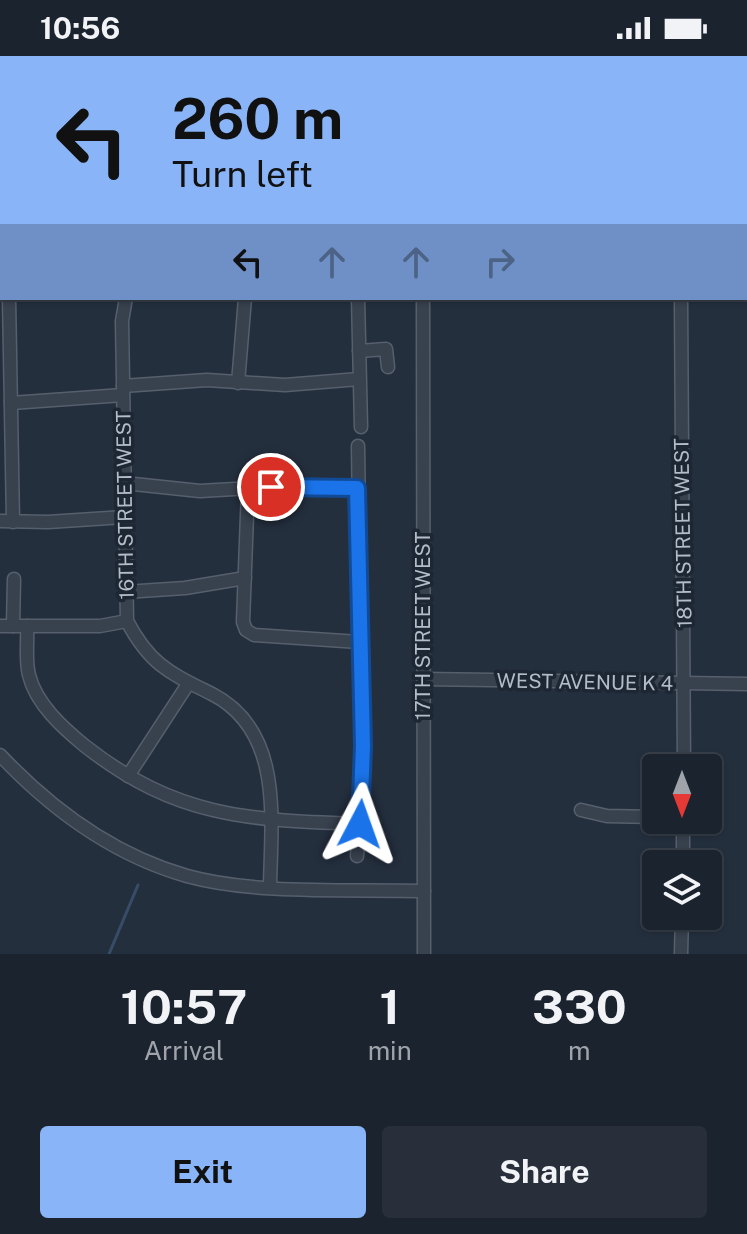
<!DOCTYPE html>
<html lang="en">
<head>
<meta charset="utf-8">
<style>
  :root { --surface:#1b232e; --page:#282f3a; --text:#f1f3f6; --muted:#a0a4aa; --line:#39404a; --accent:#8ab4f8 }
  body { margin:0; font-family:"Public Sans",sans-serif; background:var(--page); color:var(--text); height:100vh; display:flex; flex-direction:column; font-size:30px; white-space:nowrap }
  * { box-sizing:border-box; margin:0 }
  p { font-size:26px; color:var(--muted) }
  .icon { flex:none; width:44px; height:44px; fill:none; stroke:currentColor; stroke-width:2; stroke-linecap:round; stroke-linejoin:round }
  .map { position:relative; height:898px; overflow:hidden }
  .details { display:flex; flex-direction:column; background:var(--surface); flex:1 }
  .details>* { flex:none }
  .guide { position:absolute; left:0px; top:0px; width:748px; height:244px; box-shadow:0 2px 6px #0004,0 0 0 2px var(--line); background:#8ab4f8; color:#111; overflow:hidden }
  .needle { width:52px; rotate:180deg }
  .controls { position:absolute; left:642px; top:698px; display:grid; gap:16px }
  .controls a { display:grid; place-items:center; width:80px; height:80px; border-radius:8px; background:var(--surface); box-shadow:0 2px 6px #0004,0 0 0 2px var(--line); font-size:40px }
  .pin { position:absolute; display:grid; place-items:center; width:68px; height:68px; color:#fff; margin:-34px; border:4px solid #fff; border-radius:50%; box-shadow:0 2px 8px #0007 }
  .me { position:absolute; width:88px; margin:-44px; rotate:4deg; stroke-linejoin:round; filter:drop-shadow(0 0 6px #0008) }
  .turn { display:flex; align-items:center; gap:28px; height:168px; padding:0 40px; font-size:36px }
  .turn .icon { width:104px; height:104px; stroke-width:2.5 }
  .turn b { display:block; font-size:56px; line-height:68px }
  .lanes { display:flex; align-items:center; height:76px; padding:0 40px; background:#0003; justify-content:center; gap:40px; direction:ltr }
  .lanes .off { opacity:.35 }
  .eta { display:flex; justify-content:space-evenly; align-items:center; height:136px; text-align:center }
  .eta b { font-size:48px; font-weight:700; line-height:56px }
  .primary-button { display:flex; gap:16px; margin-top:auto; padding:16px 40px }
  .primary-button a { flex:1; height:92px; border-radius:8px; background:var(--accent); color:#111; font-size:32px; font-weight:700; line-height:92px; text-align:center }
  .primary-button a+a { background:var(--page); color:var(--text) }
  .status { display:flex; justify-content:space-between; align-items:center; height:56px; padding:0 40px; background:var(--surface); direction:ltr }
  .status svg { height:22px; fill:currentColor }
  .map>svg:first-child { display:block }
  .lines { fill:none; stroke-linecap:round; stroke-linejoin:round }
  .stream { stroke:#394c67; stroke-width:3 }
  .minor-casing { stroke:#565f6c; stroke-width:15 }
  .minor { stroke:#38414e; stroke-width:12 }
  .route-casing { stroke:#114b97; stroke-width:20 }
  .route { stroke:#1a73e8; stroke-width:14 }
  .labels { text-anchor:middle; stroke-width:7; stroke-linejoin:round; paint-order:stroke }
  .street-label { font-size:20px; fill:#b4bcc9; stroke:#1d2633 }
</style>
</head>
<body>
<div class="status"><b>10:56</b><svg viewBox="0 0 49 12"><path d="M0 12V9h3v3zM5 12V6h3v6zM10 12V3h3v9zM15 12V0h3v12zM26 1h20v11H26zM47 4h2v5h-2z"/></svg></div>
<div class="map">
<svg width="747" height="898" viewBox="0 0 747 898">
  <rect width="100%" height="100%" fill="#242f3e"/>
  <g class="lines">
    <polyline class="stream" points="109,898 138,829"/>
    <g class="minor-casing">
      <g id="minor">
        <polyline points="144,0 144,2"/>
        <polyline points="485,0 485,2"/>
        <polyline points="632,0 632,2"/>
        <polyline points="744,0 744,2"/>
        <polyline points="746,14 747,20"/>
        <polyline points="0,67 2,67"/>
        <polyline points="0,106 2,106"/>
        <polyline points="746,110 747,110"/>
        <polyline points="0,182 2,183"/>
        <polyline points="9,242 13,466"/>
        <path d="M126,242L122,265L127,565C150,609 170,617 212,638C284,675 271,764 270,831"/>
        <polyline points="358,242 361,371"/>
        <polyline points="423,242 424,898"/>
        <polyline points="681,242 684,712"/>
        <polyline points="359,295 386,293 388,311"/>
        <polyline points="238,327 245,242"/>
        <polyline points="123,330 207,324 285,329 359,323"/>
        <polyline points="11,347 123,339"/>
        <polyline points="124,427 200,435 271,431 357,432"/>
        <polyline points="248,432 243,566 246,574 254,579 359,586"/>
        <polyline points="0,465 48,466 124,461"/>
        <polyline points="125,536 185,532 245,522"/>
        <polyline points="0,570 100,570 127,565"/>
        <polyline points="13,570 14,523"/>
        <path d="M27,570C28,586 25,604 29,619C36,648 63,672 85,690C177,762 248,764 360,768"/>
        <polyline points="423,623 747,628"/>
        <path d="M0,699C52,754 113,799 187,820C256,839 351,833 424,835"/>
        <polyline points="128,720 188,628"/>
        <polyline points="581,754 607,760 656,761"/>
        <polyline points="357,800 363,737 358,390"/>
        <polyline points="683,808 683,764"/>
        <polyline points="681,898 682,860"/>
      </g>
    </g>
    <use href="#minor" class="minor"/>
  </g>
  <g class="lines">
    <g class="route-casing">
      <polyline id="route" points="271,431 357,432 363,690 360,768"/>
    </g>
    <use href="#route" class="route"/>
  </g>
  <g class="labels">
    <g class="street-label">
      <text transform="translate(125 449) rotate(-91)" y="7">16TH STREET WEST</text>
      <text transform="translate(683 477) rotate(-91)" y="7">18TH STREET WEST</text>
      <text transform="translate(423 570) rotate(-90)" y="7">17TH STREET WEST</text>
      <text transform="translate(585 626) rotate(1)" y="7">WEST AVENUE K 4</text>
    </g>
  </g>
</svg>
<div class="controls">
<a><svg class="needle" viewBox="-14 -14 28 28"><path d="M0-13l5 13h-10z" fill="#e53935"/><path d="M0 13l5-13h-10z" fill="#a0a4aa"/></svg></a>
<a><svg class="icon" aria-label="layers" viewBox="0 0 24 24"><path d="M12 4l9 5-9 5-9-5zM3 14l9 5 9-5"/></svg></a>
</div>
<div class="pin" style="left:271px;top:431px;background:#d93025"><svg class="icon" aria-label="arrive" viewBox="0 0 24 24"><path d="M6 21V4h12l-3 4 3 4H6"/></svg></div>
<svg class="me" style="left:360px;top:768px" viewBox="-20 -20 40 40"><path d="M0-17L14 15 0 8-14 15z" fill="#1a73e8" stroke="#fff" stroke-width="4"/></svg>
<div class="guide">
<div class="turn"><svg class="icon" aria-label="left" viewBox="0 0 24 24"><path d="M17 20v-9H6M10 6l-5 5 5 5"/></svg><div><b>260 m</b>Turn left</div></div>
<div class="lanes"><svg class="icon" aria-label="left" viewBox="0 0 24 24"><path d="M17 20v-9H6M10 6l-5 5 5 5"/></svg><svg class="icon off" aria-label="ahead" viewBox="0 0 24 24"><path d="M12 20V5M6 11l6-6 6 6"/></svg><svg class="icon off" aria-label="ahead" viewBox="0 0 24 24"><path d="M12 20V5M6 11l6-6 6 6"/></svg><svg class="icon off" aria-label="right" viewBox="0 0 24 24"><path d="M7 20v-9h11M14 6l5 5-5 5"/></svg></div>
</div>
</div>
<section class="details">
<div class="eta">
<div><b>10:57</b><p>Arrival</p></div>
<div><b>1</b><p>min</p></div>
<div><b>330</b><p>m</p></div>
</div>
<div class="primary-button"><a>Exit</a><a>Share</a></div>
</section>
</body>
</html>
